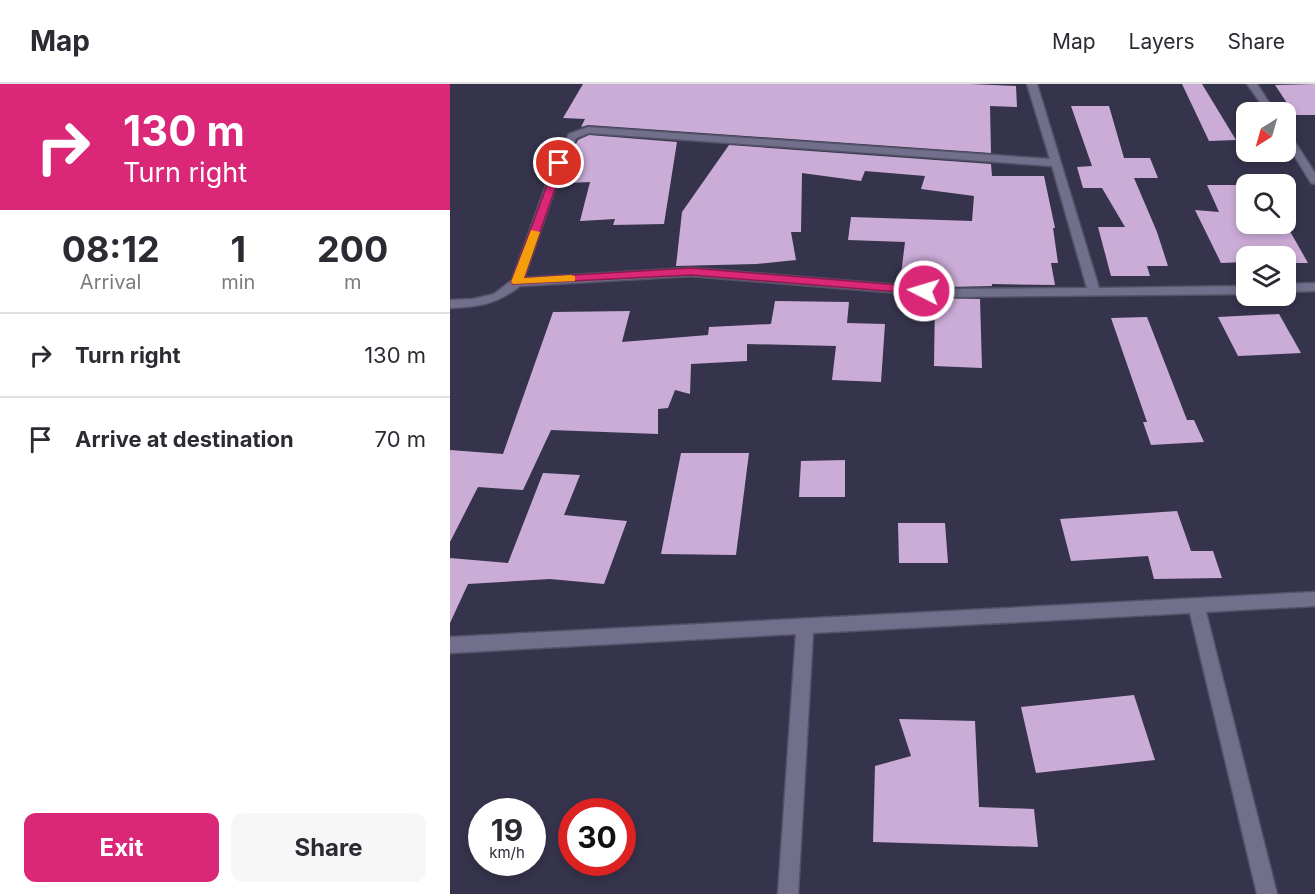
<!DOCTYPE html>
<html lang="en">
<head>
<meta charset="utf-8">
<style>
  :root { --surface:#fff; --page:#f7f7f7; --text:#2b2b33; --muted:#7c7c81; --line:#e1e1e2; --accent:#db2777 }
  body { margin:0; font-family:Inter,sans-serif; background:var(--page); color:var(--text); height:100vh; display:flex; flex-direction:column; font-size:22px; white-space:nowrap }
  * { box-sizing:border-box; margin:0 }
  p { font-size:20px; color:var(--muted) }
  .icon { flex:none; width:33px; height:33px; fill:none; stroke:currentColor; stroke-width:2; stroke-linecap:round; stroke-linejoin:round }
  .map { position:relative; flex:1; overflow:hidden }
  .side { display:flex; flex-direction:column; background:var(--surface); width:450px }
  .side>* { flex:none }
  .hud { background:#db2777; color:#fff; overflow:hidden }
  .needle { width:39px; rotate:217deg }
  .tools { position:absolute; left:786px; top:18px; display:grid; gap:12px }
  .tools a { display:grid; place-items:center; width:60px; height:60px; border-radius:12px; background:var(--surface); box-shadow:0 3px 9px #0003; font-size:30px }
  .speed { position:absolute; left:18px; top:714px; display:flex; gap:12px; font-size:30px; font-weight:700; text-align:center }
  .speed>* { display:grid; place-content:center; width:78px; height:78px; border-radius:50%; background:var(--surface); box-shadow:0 3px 9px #0003; line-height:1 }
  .speed small { font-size:15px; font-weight:400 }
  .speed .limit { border:9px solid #d22; background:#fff; color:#111 }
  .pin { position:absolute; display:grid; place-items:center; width:51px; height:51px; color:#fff; margin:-26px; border:3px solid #fff; border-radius:50%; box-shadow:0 2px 6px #0007 }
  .me { position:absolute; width:66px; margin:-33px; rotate:275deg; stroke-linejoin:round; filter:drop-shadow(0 0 4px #0008) }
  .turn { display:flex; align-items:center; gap:21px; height:126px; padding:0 24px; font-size:27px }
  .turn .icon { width:78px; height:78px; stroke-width:2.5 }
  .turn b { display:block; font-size:42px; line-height:51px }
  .eta { display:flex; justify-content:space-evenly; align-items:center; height:102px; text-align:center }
  .eta b { font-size:36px; font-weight:700; line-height:42px }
  .primary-button { display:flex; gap:12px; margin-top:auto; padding:12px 24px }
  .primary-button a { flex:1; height:69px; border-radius:12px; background:var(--accent); color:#fff; font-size:24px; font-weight:700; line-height:69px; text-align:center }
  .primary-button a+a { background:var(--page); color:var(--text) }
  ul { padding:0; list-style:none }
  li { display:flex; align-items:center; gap:18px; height:84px; padding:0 24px; border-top:2px solid var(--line) }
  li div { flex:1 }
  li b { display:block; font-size:22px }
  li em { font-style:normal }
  header { display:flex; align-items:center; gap:36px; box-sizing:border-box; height:84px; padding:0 30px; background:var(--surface); border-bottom:2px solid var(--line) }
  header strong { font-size:28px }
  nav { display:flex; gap:33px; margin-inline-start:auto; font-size:21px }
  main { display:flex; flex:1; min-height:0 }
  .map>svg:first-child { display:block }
  .building { fill:#cbacd7 }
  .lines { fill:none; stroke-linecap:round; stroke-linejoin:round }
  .minor-casing { stroke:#545267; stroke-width:3 }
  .minor { fill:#716f8b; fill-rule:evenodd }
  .route { fill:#db2777; stroke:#8e194d; stroke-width:1.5 }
  .slow { fill:#f59e0b }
</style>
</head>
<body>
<header>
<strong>Map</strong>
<nav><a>Map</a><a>Layers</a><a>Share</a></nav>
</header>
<main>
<section class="side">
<div class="hud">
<div class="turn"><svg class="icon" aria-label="right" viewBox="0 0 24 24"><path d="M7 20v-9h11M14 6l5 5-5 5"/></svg><div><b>130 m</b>Turn right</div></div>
</div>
<div class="eta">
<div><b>08:12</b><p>Arrival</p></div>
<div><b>1</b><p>min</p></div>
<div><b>200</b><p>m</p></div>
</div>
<ul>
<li><svg class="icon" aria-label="right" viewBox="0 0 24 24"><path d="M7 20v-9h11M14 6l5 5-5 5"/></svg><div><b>Turn right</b></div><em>130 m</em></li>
<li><svg class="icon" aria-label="arrive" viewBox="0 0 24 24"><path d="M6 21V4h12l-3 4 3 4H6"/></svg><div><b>Arrive at destination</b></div><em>70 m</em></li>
</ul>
<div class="primary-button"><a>Exit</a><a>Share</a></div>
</section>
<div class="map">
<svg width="865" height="810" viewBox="0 0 865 810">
  <rect width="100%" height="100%" fill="#36344c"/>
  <g class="building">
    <polygon points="133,0 520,0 566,2 567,23 540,22 541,69 138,41 131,43 135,35 113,34"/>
    <polygon points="732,0 752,0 786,56 759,57"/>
    <polygon points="865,0 865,31 845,31 825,1"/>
    <polygon points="621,22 659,22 674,74 700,74 708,94 684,94 707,148 718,182 697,182 700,192 661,192 648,143 675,143 652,104 633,104 627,83 642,82"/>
    <polygon points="139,51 227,58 214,140 163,141 165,135 130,137 140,98 117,99 125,76 118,76 128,56"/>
    <polygon points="279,61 541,80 542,92 594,92 605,144 603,144 608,179 601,179 605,201 542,200 542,202 498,203 450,199 455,158 398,156 401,133 522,137 524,112 471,105 475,92 415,87 411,97 352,89 351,148 341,148 346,176 306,180 226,182 232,128"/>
    <polygon points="757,101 796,101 796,140 837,142 858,179 836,179 836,172 796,172 796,178 771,179 745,126 769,128"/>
    <polygon points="485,214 530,215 532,284 484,282"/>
    <polygon points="325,217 399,218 397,239 435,240 431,298 382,296 386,262 297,260 297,277 241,280 240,310 225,306 218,324 208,325 208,350 101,346 73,406 28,403 0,458 0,366 53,370 103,228 180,227 172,258 258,251 259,243 321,240"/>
    <polygon points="829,230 851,269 788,272 768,233"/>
    <polygon points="697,233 737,336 744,336 754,358 701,361 693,338 697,338 661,234"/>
    <polygon points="231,369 299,369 286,471 211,470"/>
    <polygon points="395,376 395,413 349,413 351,377"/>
    <polygon points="93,389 130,391 114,431 177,437 154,500 100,495 18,500 0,539 0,474 58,479"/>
    <polygon points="727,427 741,467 763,467 772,494 704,495 698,472 621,477 610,435"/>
    <polygon points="448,439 495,439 498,479 449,479"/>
    <polygon points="684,611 705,676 586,689 571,623"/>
    <polygon points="449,635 525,637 529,723 584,725 588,763 423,758 425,682 461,672"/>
  </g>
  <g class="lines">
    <g class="minor-casing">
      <g id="minor">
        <path d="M577,0H587L649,204L796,202V210L498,213L241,192L70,202C47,220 29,223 0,224V216L23,215L44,210L62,196L104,79L119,50L138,43L600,75ZM139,49L602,82L637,204L498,205L241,184L74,194L114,79L126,54Z"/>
        <polygon points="797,0 807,0 825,28 817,28"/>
        <polygon points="836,48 839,49 865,89 865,100 861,99 836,58"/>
        <polygon points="865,199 865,207 836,208 836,200"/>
        <polygon points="865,508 865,522 756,528 827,810 807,810 740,529 363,549 348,810 328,810 346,550 0,569 0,553"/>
      </g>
    </g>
    <use href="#minor" class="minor"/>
  </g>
  <polygon class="route" points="106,77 114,79 74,194 241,184 474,203 480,207 474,210 241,191 63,200 61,198"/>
  <polygon class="slow" points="81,146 90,148 74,194 121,191 125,192 125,197 63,200 61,198"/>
</svg>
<div class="tools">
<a><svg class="needle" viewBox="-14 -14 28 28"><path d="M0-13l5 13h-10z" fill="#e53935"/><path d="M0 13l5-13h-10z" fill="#7c7c81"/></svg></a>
<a><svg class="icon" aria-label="search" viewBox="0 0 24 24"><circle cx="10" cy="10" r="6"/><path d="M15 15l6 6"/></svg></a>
<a><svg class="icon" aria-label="layers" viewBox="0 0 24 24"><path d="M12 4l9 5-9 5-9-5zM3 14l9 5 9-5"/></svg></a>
</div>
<div class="speed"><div>19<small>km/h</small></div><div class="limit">30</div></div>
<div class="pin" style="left:109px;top:79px;background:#d93025"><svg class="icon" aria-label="arrive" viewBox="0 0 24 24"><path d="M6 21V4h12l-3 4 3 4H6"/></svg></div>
<svg class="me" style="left:474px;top:207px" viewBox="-20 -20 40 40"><circle r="17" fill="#db2777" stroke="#fff" stroke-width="3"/><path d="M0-11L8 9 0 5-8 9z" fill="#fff"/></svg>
</div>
</main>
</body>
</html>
